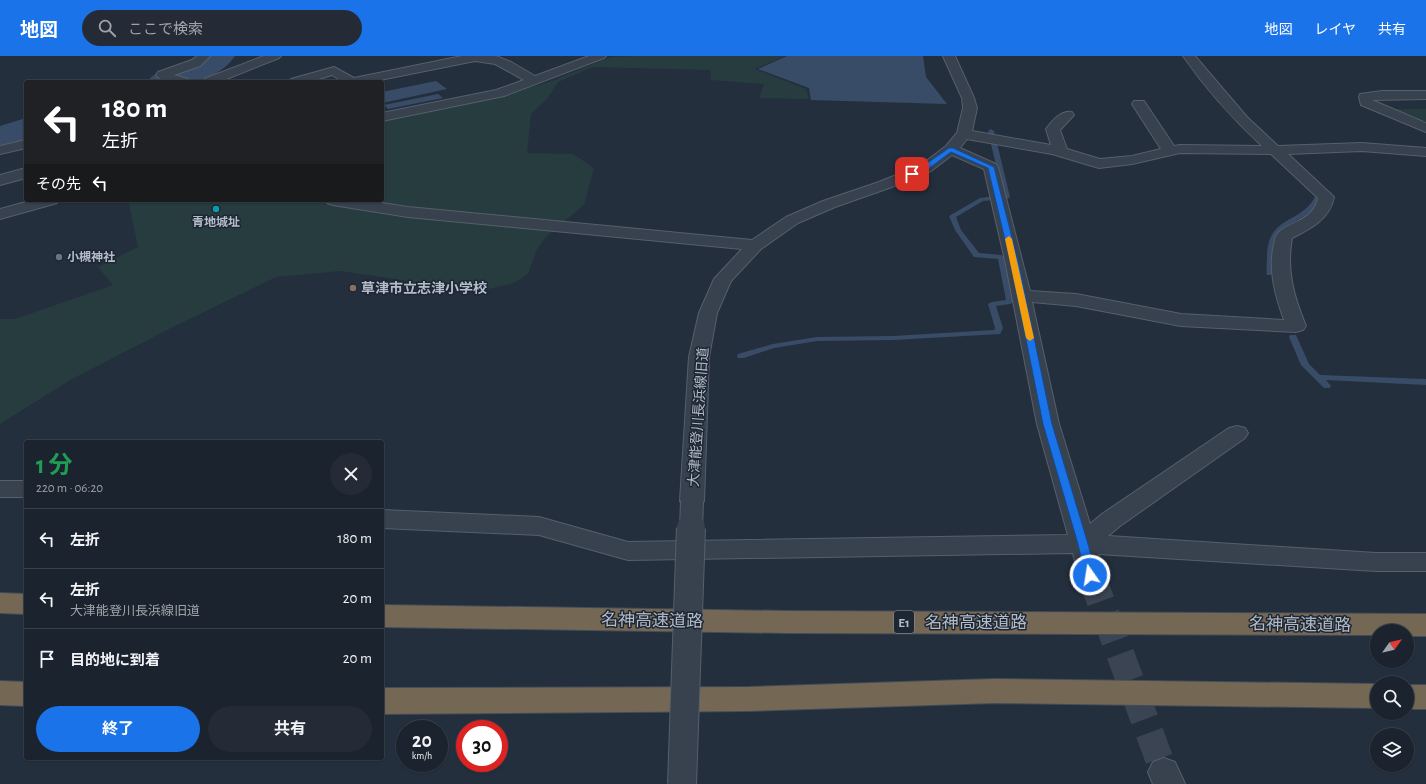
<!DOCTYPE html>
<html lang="ja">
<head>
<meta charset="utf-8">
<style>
  :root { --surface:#1b232e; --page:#242b36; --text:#f1f3f6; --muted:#a0a4aa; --line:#39404a; --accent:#1a73e8 }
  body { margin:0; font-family:"Alegreya Sans","Noto Sans JP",sans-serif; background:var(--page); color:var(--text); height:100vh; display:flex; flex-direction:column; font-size:15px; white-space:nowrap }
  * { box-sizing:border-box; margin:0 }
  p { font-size:13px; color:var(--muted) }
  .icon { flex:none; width:22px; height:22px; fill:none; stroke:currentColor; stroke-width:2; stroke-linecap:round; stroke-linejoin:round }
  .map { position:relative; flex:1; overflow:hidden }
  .sheet { position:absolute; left:24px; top:384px; width:360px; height:320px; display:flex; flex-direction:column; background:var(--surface); border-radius:4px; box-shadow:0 1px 3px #0004,0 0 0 1px var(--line) }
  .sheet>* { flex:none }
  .top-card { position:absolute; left:24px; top:24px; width:360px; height:122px; border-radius:4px; box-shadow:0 1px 3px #0004,0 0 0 1px var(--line); background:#202124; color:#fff; overflow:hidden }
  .needle { width:26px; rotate:56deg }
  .tools { position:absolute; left:1370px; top:568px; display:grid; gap:8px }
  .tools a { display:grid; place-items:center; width:44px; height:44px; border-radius:50%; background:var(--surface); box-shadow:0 1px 3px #0004,0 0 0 1px var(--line); font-size:20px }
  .speed { position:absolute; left:396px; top:664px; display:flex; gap:8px; font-size:20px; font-weight:700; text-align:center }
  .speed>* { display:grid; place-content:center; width:52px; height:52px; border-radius:50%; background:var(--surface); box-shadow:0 1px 3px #0004,0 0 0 1px var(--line); line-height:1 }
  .speed small { font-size:10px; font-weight:400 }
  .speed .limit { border:6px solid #d22; background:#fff; color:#111 }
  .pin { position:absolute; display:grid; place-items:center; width:34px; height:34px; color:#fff; margin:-17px; border-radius:8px; box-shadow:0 2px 6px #0006 }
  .me { position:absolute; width:44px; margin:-22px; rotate:347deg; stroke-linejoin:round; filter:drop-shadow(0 0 3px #0008) }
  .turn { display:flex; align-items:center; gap:14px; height:84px; padding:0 12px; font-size:18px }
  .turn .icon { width:52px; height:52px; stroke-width:2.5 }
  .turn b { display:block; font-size:28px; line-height:34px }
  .then { display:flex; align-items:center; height:38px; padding:0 12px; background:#0003; gap:8px; font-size:15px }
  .round { display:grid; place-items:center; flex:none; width:42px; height:42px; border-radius:21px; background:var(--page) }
  .headline { display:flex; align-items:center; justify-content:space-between; height:68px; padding:0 12px }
  h1 { font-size:24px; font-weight:700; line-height:30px; color:#1e9e55 }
  .action { display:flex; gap:8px; margin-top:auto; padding:8px 12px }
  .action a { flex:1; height:46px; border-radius:24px; background:var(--accent); color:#fff; font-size:16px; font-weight:700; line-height:46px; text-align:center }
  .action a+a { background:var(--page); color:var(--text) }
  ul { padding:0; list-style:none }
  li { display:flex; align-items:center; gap:12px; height:60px; padding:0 12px; border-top:1px solid var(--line) }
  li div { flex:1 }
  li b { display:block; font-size:15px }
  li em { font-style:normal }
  header { display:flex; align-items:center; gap:24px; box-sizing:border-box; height:56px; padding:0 20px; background:var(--accent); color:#fff }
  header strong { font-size:19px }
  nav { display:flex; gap:22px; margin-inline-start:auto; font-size:14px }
  .search { width:280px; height:36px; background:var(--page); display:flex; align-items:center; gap:10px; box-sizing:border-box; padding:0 14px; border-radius:22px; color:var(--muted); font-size:15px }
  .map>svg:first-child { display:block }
  .green { fill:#263c3f }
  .water { fill:#394c67 }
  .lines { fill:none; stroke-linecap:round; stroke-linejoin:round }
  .stream { fill:#394c67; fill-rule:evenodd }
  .river { fill:#394c67; fill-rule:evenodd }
  .minor-tunnel { stroke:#3a4453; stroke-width:28; stroke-dasharray:28 14; stroke-linecap:butt }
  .minor-casing { stroke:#565f6c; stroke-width:2 }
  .highway-casing { stroke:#434c59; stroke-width:2 }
  .minor { fill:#38414e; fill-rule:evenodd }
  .highway { fill:#746855; fill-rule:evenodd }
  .minor-bridge-far1-casing { stroke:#565f6c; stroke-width:24; stroke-linecap:butt }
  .minor-bridge-casing { stroke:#565f6c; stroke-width:30; stroke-linecap:butt }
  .minor-bridge-far1 { stroke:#38414e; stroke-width:22 }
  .minor-bridge { stroke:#38414e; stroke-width:28 }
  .route { fill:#1a73e8; stroke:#114b97 }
  .slow { fill:#f59e0b }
  .culture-dot { fill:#0f9aa8; stroke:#1d2633; stroke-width:1.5 }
  .worship-dot { fill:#6b7280; stroke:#1d2633; stroke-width:1.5 }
  .education-dot { fill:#8d6e63; stroke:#1d2633; stroke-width:1.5 }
  .labels { text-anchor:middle; stroke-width:3; stroke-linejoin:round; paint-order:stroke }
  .far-poi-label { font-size:12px; font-weight:bold; fill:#b4bcc9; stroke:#1d2633 }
  .shield { fill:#1d2633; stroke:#878f9c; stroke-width:1 }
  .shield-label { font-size:13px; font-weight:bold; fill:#b4bcc9 }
  .poi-label { font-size:14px; font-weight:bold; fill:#b4bcc9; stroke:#1d2633; text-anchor:start }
  .street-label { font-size:14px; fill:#b4bcc9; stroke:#1d2633 }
  .near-street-label { font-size:17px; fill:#b4bcc9; stroke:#1d2633 }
</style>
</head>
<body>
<header>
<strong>地図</strong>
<div class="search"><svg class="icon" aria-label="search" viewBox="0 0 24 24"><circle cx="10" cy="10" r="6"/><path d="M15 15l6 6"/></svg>ここで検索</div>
<nav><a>地図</a><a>レイヤ</a><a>共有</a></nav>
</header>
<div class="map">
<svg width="1426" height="728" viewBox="0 0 1426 728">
  <rect width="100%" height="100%" fill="#242f3e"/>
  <g class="green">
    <polygon points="635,0 785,0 755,13 806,33 809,43 759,42 764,28 711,24 710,14 593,11 558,26 547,43 531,58 527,97 573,98 594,112 584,149 546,181 537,193 528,218 514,227 489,233 435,229 341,215 276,221 171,272 72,323 0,368 0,263 15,263 113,229 98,211 138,191 129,148 126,144 382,144 382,65 471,46 549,26 611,1"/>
    <polygon points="1391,53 1426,53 1426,65 1419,65"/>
  </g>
  <g class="water">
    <polygon points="787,0 923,0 926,21 947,48 811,44 809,32 758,13"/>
    <polygon points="436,25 447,33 382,47 382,36"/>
    <polygon points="438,38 443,42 388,53 384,49"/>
  </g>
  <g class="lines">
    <g class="stream">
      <polygon points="991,73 994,75 1010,141 1007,143 983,145 956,161 961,174 979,197 1001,199 1005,201 1014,246 1010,248 996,250 1003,272 1000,278 893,284 817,285 774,292 744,302 738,302 737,300 738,298 773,288 817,281 893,280 994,274 995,272 988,248 992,246 1006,244 998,203 974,201 955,174 949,160 980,142 1003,139 988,75"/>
      <path d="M1311,133H1315L1322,138C1320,144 1317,149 1312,154C1301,165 1282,167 1276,183C1272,193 1274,206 1274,217L1270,219H1267C1266,213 1267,206 1267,200C1268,158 1302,169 1316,139L1311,135Z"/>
      <polygon points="1290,279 1296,279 1309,308 1320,319 1426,323 1426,329 1326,324 1331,330 1330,332 1324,332 1301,309 1289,281"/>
    </g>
    <g class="river">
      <path d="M201,0H235C214,30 180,26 147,26C157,11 185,11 201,0Z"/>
      <polygon points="26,62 26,84 0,92 0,70"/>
    </g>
    <polyline class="minor-tunnel" points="1091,519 1164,716"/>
    <g class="minor-casing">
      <g id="minor">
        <path d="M197,0H210L200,10L174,19L188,23L190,26C180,26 163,28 156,19L158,16L192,4Z"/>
        <polygon points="264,0 281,0 279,2 219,26 202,26 204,23"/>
        <polygon points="462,0 496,0 511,6 535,20 589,0 606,0 604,2 504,40 382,65 382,57 496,34 524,24 495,8 475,5 370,26 343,26 332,19 309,26 289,26 291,23 334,11 354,22"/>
        <path d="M943,0H955L974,42L977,52L972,75L1051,89L1046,73C1052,65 1061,54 1072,56L1074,59L1060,74L1067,93L1100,103L1132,100L1161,93L1132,48L1134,45H1144L1174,90L1180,89L1262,90C1232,62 1206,33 1183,0H1195L1247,61L1278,90L1362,87L1426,92V100L1362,95L1288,98L1334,141C1330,163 1310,173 1292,182C1286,214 1294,241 1306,270L1303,274L1296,276L1181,270L1076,250L1032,246L1059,368L1090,468L1102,458L1229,372L1237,370L1245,372L1248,377L1245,382L1120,470L1108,480L1376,497H1426V515H1376L1098,498L1104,519L1100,526L1091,529L1082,526L1078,519L1073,497L628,504L539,479L382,472V454L539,461L628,486L1068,479L1037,368L1006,209L984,113L952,99L931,115L889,132L835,151L798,167L761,193L731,225L717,257L709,301L704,445L701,451L692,453L683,451L680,445L689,301L699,257L714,223L742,193L408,161L333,149L327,147L325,144H363L408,151L752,184L786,161L823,145L879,126L921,109L946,90L957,77L963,52L962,42ZM967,83L1052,98L1099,112L1132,108L1180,97L1271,98L1318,142C1313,166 1291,164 1278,177C1275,180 1275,185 1274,188C1268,214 1275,239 1284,264L1181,258L1076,238L1030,235L998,111L996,108L960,92Z"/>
        <polygon points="1382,35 1426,35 1426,43 1372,44 1426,67 1426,76 1361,49 1359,41 1360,38"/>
        <polygon points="26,84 26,92 0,98 0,90"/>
        <polygon points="26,112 26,122 0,129 0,119"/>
        <polygon points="33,144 59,144 57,147 0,163 0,153"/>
        <rect x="0" y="425" width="26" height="16"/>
        <polygon points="1164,702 1175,706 1185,728 1153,728 1148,716 1153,706"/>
      </g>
    </g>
    <g class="highway-casing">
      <g id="highway">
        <polygon points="0,537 26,538 26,558 0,557"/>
        <polygon points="382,549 788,555 1426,558 1426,580 1407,580 1407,575 1377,575 1377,579 788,577 382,571"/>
        <polygon points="994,623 1377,628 1377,652 994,647 749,655 382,658 382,632 749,631"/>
        <polygon points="0,625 26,626 26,650 0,649"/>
        <rect x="1407" y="629" width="19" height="24"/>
      </g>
    </g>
    <use href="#minor" class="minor"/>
    <use href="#highway" class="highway"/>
    <g class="minor-bridge-far1-casing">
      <polyline id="minor-bridge-far1" points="691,473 692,445"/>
    </g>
    <g class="minor-bridge-casing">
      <polyline id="minor-bridge" points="682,728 691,472"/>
    </g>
    <use href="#minor-bridge-far1" class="minor-bridge-far1"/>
    <use href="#minor-bridge" class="minor-bridge"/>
  </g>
  <polygon class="route" points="949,92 953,92 994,111 1019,209 1052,368 1088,488 1096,519 1094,522 1087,522 1085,519 1078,488 1043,368 1011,209 988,112 951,96 928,113 912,119 909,118 923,110"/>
  <polygon class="slow" points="1009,180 1012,183 1034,282 1030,285 1026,282 1005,183"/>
  <circle class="culture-dot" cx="216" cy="153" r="4"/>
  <circle class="worship-dot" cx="59" cy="201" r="4"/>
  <circle class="education-dot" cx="353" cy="232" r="4"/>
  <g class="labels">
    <g class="far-poi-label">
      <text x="216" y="170">青地城址</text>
      <text x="67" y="205" text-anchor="start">小槻神社</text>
    </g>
    <rect class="shield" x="894" y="555" width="20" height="22" rx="3"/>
    <g class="shield-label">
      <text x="904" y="571">E1</text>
    </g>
    <g class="poi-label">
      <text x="361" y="237">草津市立志津小学校</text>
    </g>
    <g class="street-label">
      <text transform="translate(698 361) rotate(-86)" y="5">大津能登川長浜線旧道</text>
    </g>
    <g class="near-street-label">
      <text transform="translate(652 564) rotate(1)" y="6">名神高速道路</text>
      <text x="976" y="572">名神高速道路</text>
      <text transform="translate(1300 568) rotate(1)" y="6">名神高速道路</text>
    </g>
  </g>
</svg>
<div class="tools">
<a><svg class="needle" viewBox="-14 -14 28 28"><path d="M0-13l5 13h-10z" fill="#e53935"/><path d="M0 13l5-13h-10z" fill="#a0a4aa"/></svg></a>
<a><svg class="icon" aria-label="search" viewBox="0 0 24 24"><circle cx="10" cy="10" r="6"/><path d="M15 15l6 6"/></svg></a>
<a><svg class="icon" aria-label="layers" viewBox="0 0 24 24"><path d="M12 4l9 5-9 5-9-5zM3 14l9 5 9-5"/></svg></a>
</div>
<div class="speed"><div>20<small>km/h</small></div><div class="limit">30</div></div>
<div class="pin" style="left:912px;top:118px;background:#d93025"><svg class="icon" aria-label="arrive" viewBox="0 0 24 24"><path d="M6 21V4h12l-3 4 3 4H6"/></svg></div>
<svg class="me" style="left:1090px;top:519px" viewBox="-20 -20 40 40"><circle r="17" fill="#1a73e8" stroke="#fff" stroke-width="3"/><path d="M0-11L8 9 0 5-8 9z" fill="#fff"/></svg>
<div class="top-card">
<div class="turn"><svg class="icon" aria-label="left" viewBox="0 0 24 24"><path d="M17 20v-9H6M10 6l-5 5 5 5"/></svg><div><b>180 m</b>左折</div></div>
<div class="then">その先<svg class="icon" aria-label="left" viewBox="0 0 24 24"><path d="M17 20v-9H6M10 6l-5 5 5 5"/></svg></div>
</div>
<section class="sheet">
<div class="headline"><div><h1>1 分</h1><p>220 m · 06:20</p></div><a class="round"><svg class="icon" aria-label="close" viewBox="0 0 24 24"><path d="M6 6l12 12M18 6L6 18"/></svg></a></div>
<ul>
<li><svg class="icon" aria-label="left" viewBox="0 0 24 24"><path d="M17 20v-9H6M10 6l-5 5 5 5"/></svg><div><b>左折</b></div><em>180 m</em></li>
<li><svg class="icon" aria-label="left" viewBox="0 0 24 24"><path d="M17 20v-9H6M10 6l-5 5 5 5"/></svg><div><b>左折</b><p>大津能登川長浜線旧道</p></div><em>20 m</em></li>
<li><svg class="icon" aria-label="arrive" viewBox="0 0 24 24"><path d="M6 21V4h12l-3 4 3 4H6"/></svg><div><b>目的地に到着</b></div><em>20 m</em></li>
</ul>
<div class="action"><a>終了</a><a>共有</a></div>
</section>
</div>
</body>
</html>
